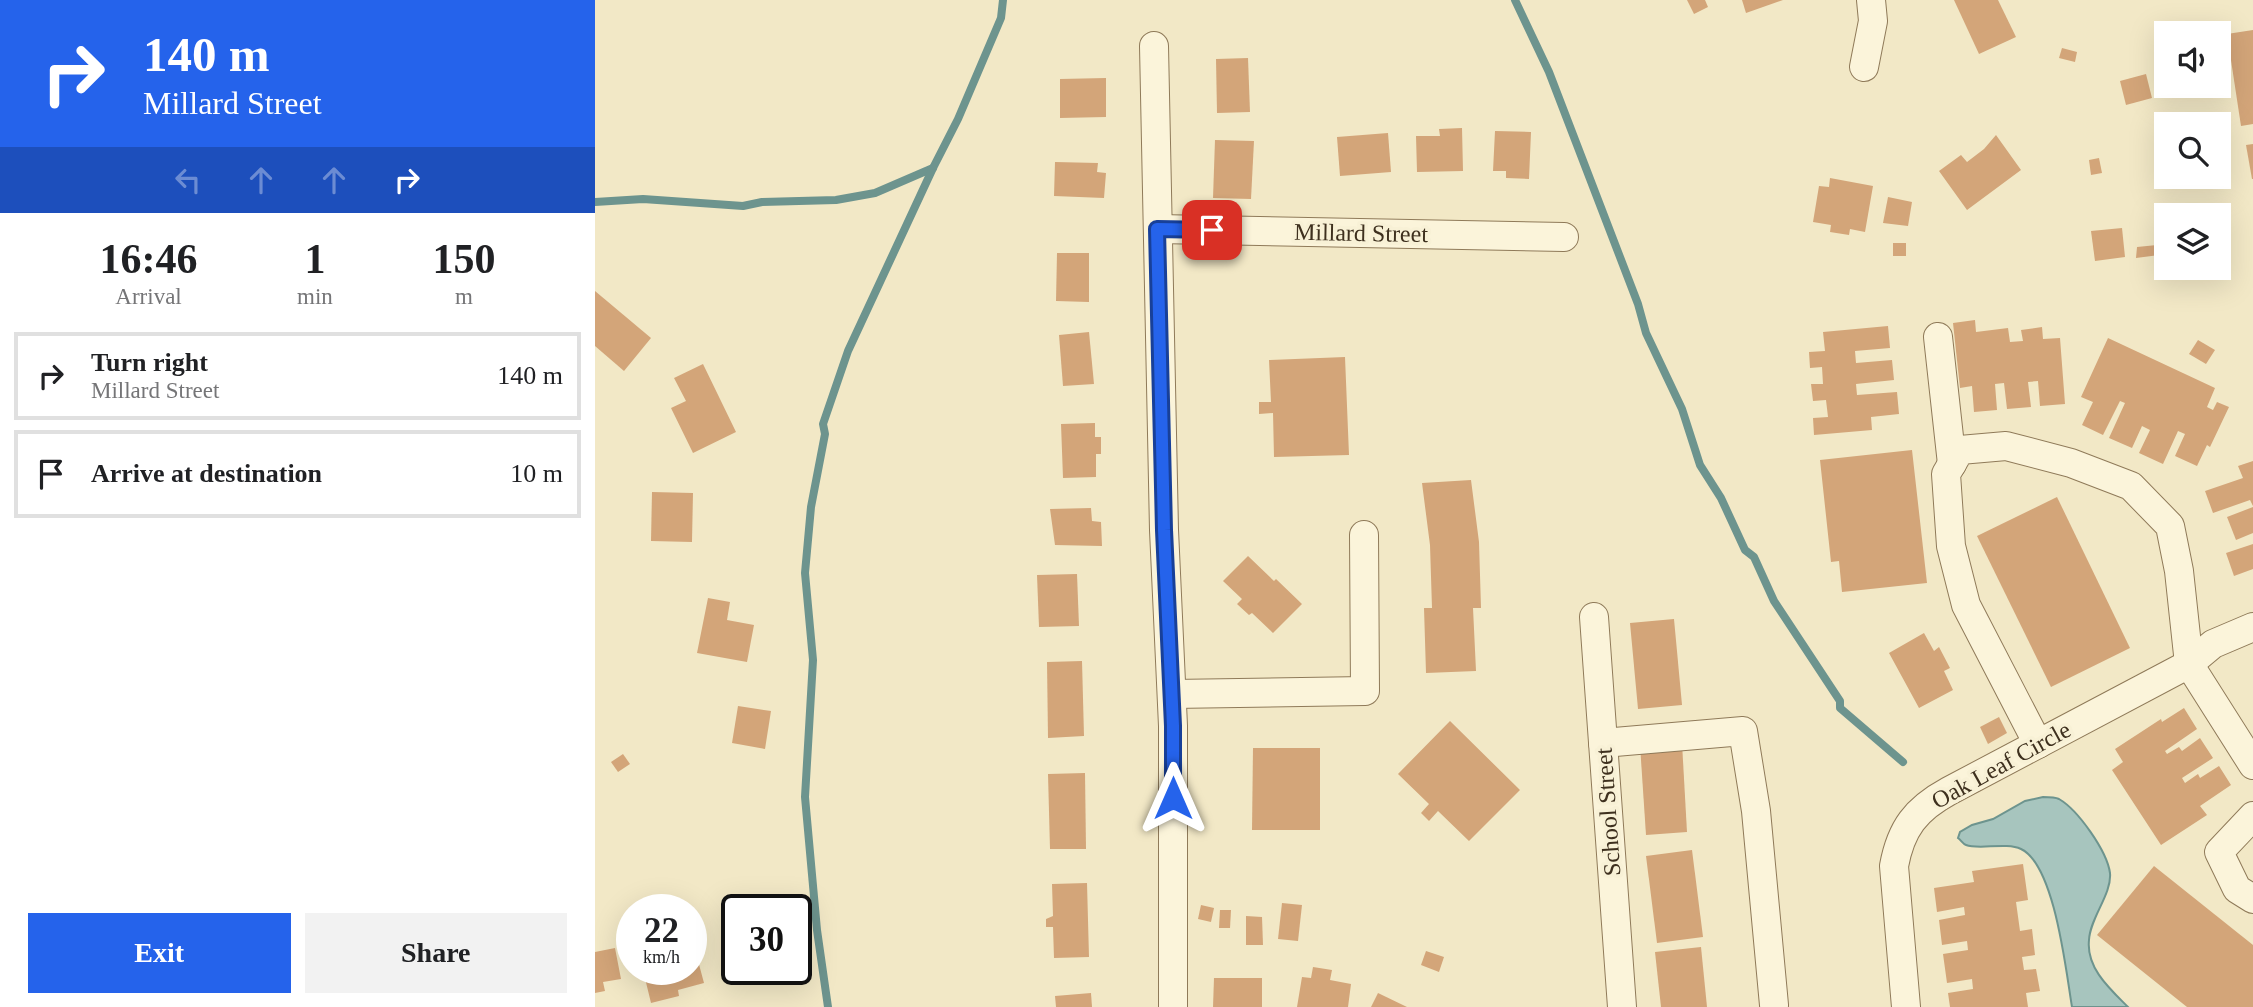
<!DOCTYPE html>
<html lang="en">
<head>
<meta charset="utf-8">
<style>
  :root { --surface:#fff; --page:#f2f2f2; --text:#202124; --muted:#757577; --line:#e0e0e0; --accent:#2563eb }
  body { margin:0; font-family:Georgia,serif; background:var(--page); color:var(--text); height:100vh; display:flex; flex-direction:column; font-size:26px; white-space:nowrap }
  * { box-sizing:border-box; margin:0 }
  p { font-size:23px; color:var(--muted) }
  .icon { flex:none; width:38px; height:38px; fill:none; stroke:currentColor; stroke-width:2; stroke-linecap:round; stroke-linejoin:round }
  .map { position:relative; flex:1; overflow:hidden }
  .side { display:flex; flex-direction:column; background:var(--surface); width:595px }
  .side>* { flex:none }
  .banner { background:#2563eb; color:#fff; overflow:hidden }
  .fabs { position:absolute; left:1559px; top:21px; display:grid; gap:14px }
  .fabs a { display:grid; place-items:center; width:77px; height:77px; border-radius:0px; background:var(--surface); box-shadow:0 7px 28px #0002; font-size:35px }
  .speed { position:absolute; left:21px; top:894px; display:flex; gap:14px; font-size:35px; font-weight:700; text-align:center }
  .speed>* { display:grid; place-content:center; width:91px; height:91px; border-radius:50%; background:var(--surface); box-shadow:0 7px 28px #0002; line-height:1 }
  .speed small { font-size:18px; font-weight:400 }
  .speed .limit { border:4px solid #111; border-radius:10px; background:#fff; color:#111 }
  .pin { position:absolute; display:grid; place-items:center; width:60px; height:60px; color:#fff; margin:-30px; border-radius:14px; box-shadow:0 4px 10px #0006 }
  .me { position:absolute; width:77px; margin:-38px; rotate:0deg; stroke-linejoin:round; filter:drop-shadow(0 0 5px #0008) }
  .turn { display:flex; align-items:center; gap:24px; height:147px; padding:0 28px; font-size:32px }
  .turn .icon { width:91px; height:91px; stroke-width:2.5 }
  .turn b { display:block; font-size:49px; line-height:60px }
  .lanes { display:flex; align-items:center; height:66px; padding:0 28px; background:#0003; justify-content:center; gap:35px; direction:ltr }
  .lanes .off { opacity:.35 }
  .eta { display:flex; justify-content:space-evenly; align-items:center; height:119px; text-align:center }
  .eta b { font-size:42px; font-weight:800; line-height:49px }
  .primary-button { display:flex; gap:14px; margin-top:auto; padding:14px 28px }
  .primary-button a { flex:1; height:80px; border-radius:0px; background:var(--accent); color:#fff; font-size:28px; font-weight:800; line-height:80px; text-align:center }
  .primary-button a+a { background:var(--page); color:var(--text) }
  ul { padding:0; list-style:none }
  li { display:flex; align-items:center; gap:21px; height:88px; margin:0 14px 10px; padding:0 14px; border:4px solid var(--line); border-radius:0px }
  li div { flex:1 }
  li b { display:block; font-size:26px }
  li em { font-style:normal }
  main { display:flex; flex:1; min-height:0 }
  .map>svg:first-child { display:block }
  .water { fill:#a7c5be; stroke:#6d948e; stroke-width:2 }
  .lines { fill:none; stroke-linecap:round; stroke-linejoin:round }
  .stream { stroke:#6d948e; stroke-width:8 }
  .building { fill:#d3a579 }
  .minor-casing { stroke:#8f7a59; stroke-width:30 }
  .minor { stroke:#fbf4da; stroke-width:28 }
  .route-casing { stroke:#184099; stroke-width:18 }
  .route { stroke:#2563eb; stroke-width:12 }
  .labels { text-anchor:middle; stroke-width:7; stroke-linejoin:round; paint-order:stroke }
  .street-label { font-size:24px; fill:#3e301e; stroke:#f8f1d6 }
</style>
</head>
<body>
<main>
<section class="side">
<div class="banner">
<div class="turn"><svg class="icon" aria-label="right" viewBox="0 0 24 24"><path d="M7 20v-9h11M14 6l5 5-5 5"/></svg><div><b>140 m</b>Millard Street</div></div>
<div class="lanes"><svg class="icon off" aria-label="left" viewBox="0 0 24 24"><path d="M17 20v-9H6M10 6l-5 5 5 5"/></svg><svg class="icon off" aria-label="ahead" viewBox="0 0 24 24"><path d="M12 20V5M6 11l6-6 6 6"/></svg><svg class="icon off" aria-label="ahead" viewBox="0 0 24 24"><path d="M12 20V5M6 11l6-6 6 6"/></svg><svg class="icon" aria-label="right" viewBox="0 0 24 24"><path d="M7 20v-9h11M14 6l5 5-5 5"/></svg></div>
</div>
<div class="eta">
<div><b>16:46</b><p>Arrival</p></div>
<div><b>1</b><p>min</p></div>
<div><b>150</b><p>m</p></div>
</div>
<ul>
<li><svg class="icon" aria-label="right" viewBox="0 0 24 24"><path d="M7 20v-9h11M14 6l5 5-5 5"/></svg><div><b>Turn right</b><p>Millard Street</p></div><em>140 m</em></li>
<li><svg class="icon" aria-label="arrive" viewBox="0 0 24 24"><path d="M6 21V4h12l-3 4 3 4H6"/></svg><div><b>Arrive at destination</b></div><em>10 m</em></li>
</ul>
<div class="primary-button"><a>Exit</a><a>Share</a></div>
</section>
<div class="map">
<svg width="1658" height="1007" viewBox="0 0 1658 1007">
  <rect width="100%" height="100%" fill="#f2e8c6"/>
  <path class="water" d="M1448,797C1453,797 1460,797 1464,799C1483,810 1512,851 1515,873C1517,894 1495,918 1494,940C1491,968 1515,989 1533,1007H1477C1471,972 1460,865 1426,849C1411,842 1384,850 1371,845C1368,844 1366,840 1363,838L1365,832L1377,825L1398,819L1430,801Z"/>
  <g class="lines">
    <g class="stream">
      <polyline points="920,0 954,72 1043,304 1051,333 1087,409 1105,465 1126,498 1150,550 1159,557 1179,601 1245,701 1245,708 1308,762"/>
      <polyline points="0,202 48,199 148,206 167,202 241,200 280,193 338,168"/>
      <polyline points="233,1007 222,930 210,797 218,660 210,573 216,507 230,434 228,424 253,351 338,168 363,119 406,18 408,0"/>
    </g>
  </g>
  <g class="building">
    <polygon points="1092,0 1110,0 1113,7 1099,14"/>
    <polygon points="1147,0 1188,0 1151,13"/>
    <polygon points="1359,0 1403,0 1421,37 1384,54"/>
    <polygon points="1658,30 1658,124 1646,126 1632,34"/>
    <polygon points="1467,48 1482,52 1480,62 1464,58"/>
    <polygon points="653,58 655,112 622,113 621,59"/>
    <polygon points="1551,74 1557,98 1531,105 1525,81"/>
    <polygon points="511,78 511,117 465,118 465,79"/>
    <polygon points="867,128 868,171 822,172 821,136 845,136 844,129"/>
    <polygon points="900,131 936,132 934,179 911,178 911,171 898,171"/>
    <polygon points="793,133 796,172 745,176 742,137"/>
    <polygon points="1401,135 1426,170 1372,210 1344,171 1366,155 1372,162 1389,149"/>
    <polygon points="620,140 659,141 656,199 618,198"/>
    <polygon points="1658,144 1658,179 1657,179 1651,145"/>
    <polygon points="1504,158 1507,173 1496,175 1494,160"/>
    <polygon points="460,162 503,163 502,172 511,173 509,198 459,196"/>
    <polygon points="1235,178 1278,186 1270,232 1255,229 1254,235 1235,232 1236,225 1218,222 1224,186 1234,187"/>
    <polygon points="1293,197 1317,202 1313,226 1288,223"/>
    <polygon points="1527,228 1530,257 1500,261 1496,231"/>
    <rect x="1298" y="243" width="13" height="13"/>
    <polygon points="1572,244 1572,254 1541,258 1542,247"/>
    <polygon points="462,253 494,253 494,302 461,301"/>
    <polygon points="0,291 56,338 29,371 0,346"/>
    <polygon points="1380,320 1381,332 1413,328 1415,342 1428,341 1426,330 1447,327 1448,339 1465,338 1470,404 1445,406 1443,381 1433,382 1436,407 1412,409 1409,383 1400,384 1402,410 1379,412 1377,386 1365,388 1358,323"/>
    <polygon points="1293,326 1295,348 1260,351 1261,363 1297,360 1299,380 1261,384 1262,395 1302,392 1304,414 1276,417 1277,430 1219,435 1218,418 1233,417 1231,400 1218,401 1216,384 1228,384 1227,367 1215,368 1214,352 1230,351 1228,332"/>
    <polygon points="494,332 499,384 468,386 464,335"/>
    <polygon points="1513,338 1620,388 1612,407 1618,410 1622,402 1634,407 1615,447 1612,445 1602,466 1580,456 1590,434 1583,431 1568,464 1544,453 1555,430 1547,426 1537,448 1514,438 1530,403 1525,401 1508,435 1487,425 1498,402 1486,397"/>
    <polygon points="1603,340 1620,350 1611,364 1594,354"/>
    <polygon points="750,357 754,455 679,457 678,413 664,414 664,402 676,402 674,360"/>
    <polygon points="108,364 141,432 98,453 76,408 91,401 79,378"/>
    <polygon points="500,423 500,437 506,437 506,454 501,454 501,477 468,478 466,424"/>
    <polygon points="1317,450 1332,583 1247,592 1244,561 1236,562 1225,460"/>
    <polygon points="1658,461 1658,506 1655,500 1618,513 1610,491 1648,478 1643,466"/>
    <polygon points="876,480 884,542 886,608 878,608 881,671 831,673 829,608 837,608 835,545 827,483"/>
    <polygon points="57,492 98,493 97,542 56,541"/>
    <polygon points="1462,497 1535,648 1456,687 1382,536"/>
    <polygon points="1658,507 1658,533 1641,540 1632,517"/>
    <polygon points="496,508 497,521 506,522 507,546 460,545 455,509"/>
    <polygon points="1658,544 1658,569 1639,576 1631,553"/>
    <polygon points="653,556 679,581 681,579 707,604 678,633 657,613 654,615 642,604 647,599 628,581"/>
    <polygon points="482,574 484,626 444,627 442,575"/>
    <polygon points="113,598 135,602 132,620 159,625 152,662 102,653"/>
    <polygon points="1079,619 1087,705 1043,709 1035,623"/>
    <polygon points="1329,633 1339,651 1344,647 1355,668 1349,671 1358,690 1324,708 1294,653"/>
    <polygon points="487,661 489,736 453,738 452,662"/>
    <polygon points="143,706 176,711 170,749 137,743"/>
    <polygon points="1589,708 1602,729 1570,751 1572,754 1584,747 1587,751 1605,738 1618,758 1587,778 1590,783 1603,774 1605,778 1624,766 1636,785 1605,806 1612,815 1566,845 1517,770 1528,762 1520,749 1566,719 1567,722"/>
    <polygon points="1404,717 1412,733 1393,744 1385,727"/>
    <polygon points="855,721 925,790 874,841 843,811 834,821 826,813 834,804 803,774"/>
    <polygon points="1087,743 1092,832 1051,835 1045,745"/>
    <polygon points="658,748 725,748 725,830 657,830"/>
    <polygon points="28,754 35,764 23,772 16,762"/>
    <polygon points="490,773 491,849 455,849 453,774"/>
    <polygon points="1097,850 1108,937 1062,943 1051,856"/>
    <polygon points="1428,864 1433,900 1421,902 1425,931 1437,929 1440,955 1427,957 1429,970 1441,969 1445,991 1431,993 1433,1007 1355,1007 1353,993 1378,989 1377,979 1352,983 1348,954 1373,950 1372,941 1347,945 1344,920 1370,915 1369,907 1342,912 1339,888 1379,882 1377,871"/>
    <polygon points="1559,866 1658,945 1658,1007 1592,1007 1502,935"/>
    <polygon points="492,883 494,957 459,958 458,927 451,927 451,919 458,916 457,884"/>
    <polygon points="687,903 707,905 703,941 683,939"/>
    <polygon points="606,905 619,908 616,922 603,919"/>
    <polygon points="625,910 636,910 635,928 624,928"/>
    <polygon points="651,916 667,917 668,945 651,945"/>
    <polygon points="1106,947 1112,1007 1066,1007 1060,952"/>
    <polygon points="20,948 26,979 8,982 10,991 0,993 0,952"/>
    <polygon points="831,951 849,957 844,972 826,965"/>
    <polygon points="102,957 109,983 83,990 84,996 56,1003 48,970 96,970 96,958"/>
    <polygon points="718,967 737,970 735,980 756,984 753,1007 702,1007 707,977 716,978"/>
    <polygon points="619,978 667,978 667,1007 618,1007"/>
    <polygon points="496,993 497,1007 461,1007 460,996"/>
    <polygon points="783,993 812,1007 776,1007"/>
  </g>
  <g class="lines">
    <g class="minor-casing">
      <g id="minor">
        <polyline points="559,46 569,530 578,726 578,1007"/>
        <polyline points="1269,67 1278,21 1276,0"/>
        <polyline points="563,229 969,237"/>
        <polyline points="1343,337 1357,464"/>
        <polyline points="999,617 1027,1007"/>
        <polyline points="577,694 770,691 769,535"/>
        <polyline points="1008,743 1148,731 1161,811 1179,1005"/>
        <polyline points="1443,744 1371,605 1356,546 1351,474 1365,450 1411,446 1476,463 1536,486 1575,526 1584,571 1594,664 1658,765"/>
        <polyline points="1658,816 1624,852 1642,889 1658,899"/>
        <path d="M1311,1007L1299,866C1306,828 1321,809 1354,791L1594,664L1618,644L1658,627"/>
      </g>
    </g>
    <use href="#minor" class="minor"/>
  </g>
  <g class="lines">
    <g class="route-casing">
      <polyline id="route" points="578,798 578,726 569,530 562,229 617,230"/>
    </g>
    <use href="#route" class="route"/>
  </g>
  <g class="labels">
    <g class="street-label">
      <text transform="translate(766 233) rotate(1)" y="8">Millard Street</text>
      <text transform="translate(1406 765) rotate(-29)" y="8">Oak Leaf Circle</text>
      <text transform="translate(1013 812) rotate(-94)" y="8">School Street</text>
    </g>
  </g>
</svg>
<div class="fabs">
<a><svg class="icon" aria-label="sound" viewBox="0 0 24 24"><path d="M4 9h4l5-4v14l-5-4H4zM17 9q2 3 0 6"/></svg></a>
<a><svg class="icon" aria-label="search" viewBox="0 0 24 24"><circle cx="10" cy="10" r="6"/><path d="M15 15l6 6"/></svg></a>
<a><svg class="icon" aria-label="layers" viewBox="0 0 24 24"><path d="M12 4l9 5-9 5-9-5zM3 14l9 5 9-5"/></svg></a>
</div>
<div class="speed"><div>22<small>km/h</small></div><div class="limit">30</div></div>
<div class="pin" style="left:617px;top:230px;background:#d93025"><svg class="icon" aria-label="arrive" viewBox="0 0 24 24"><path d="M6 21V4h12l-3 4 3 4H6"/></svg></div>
<svg class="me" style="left:578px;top:798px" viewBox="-20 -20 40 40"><path d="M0-17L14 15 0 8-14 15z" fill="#2563eb" stroke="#fff" stroke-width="4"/></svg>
</div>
</main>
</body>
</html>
